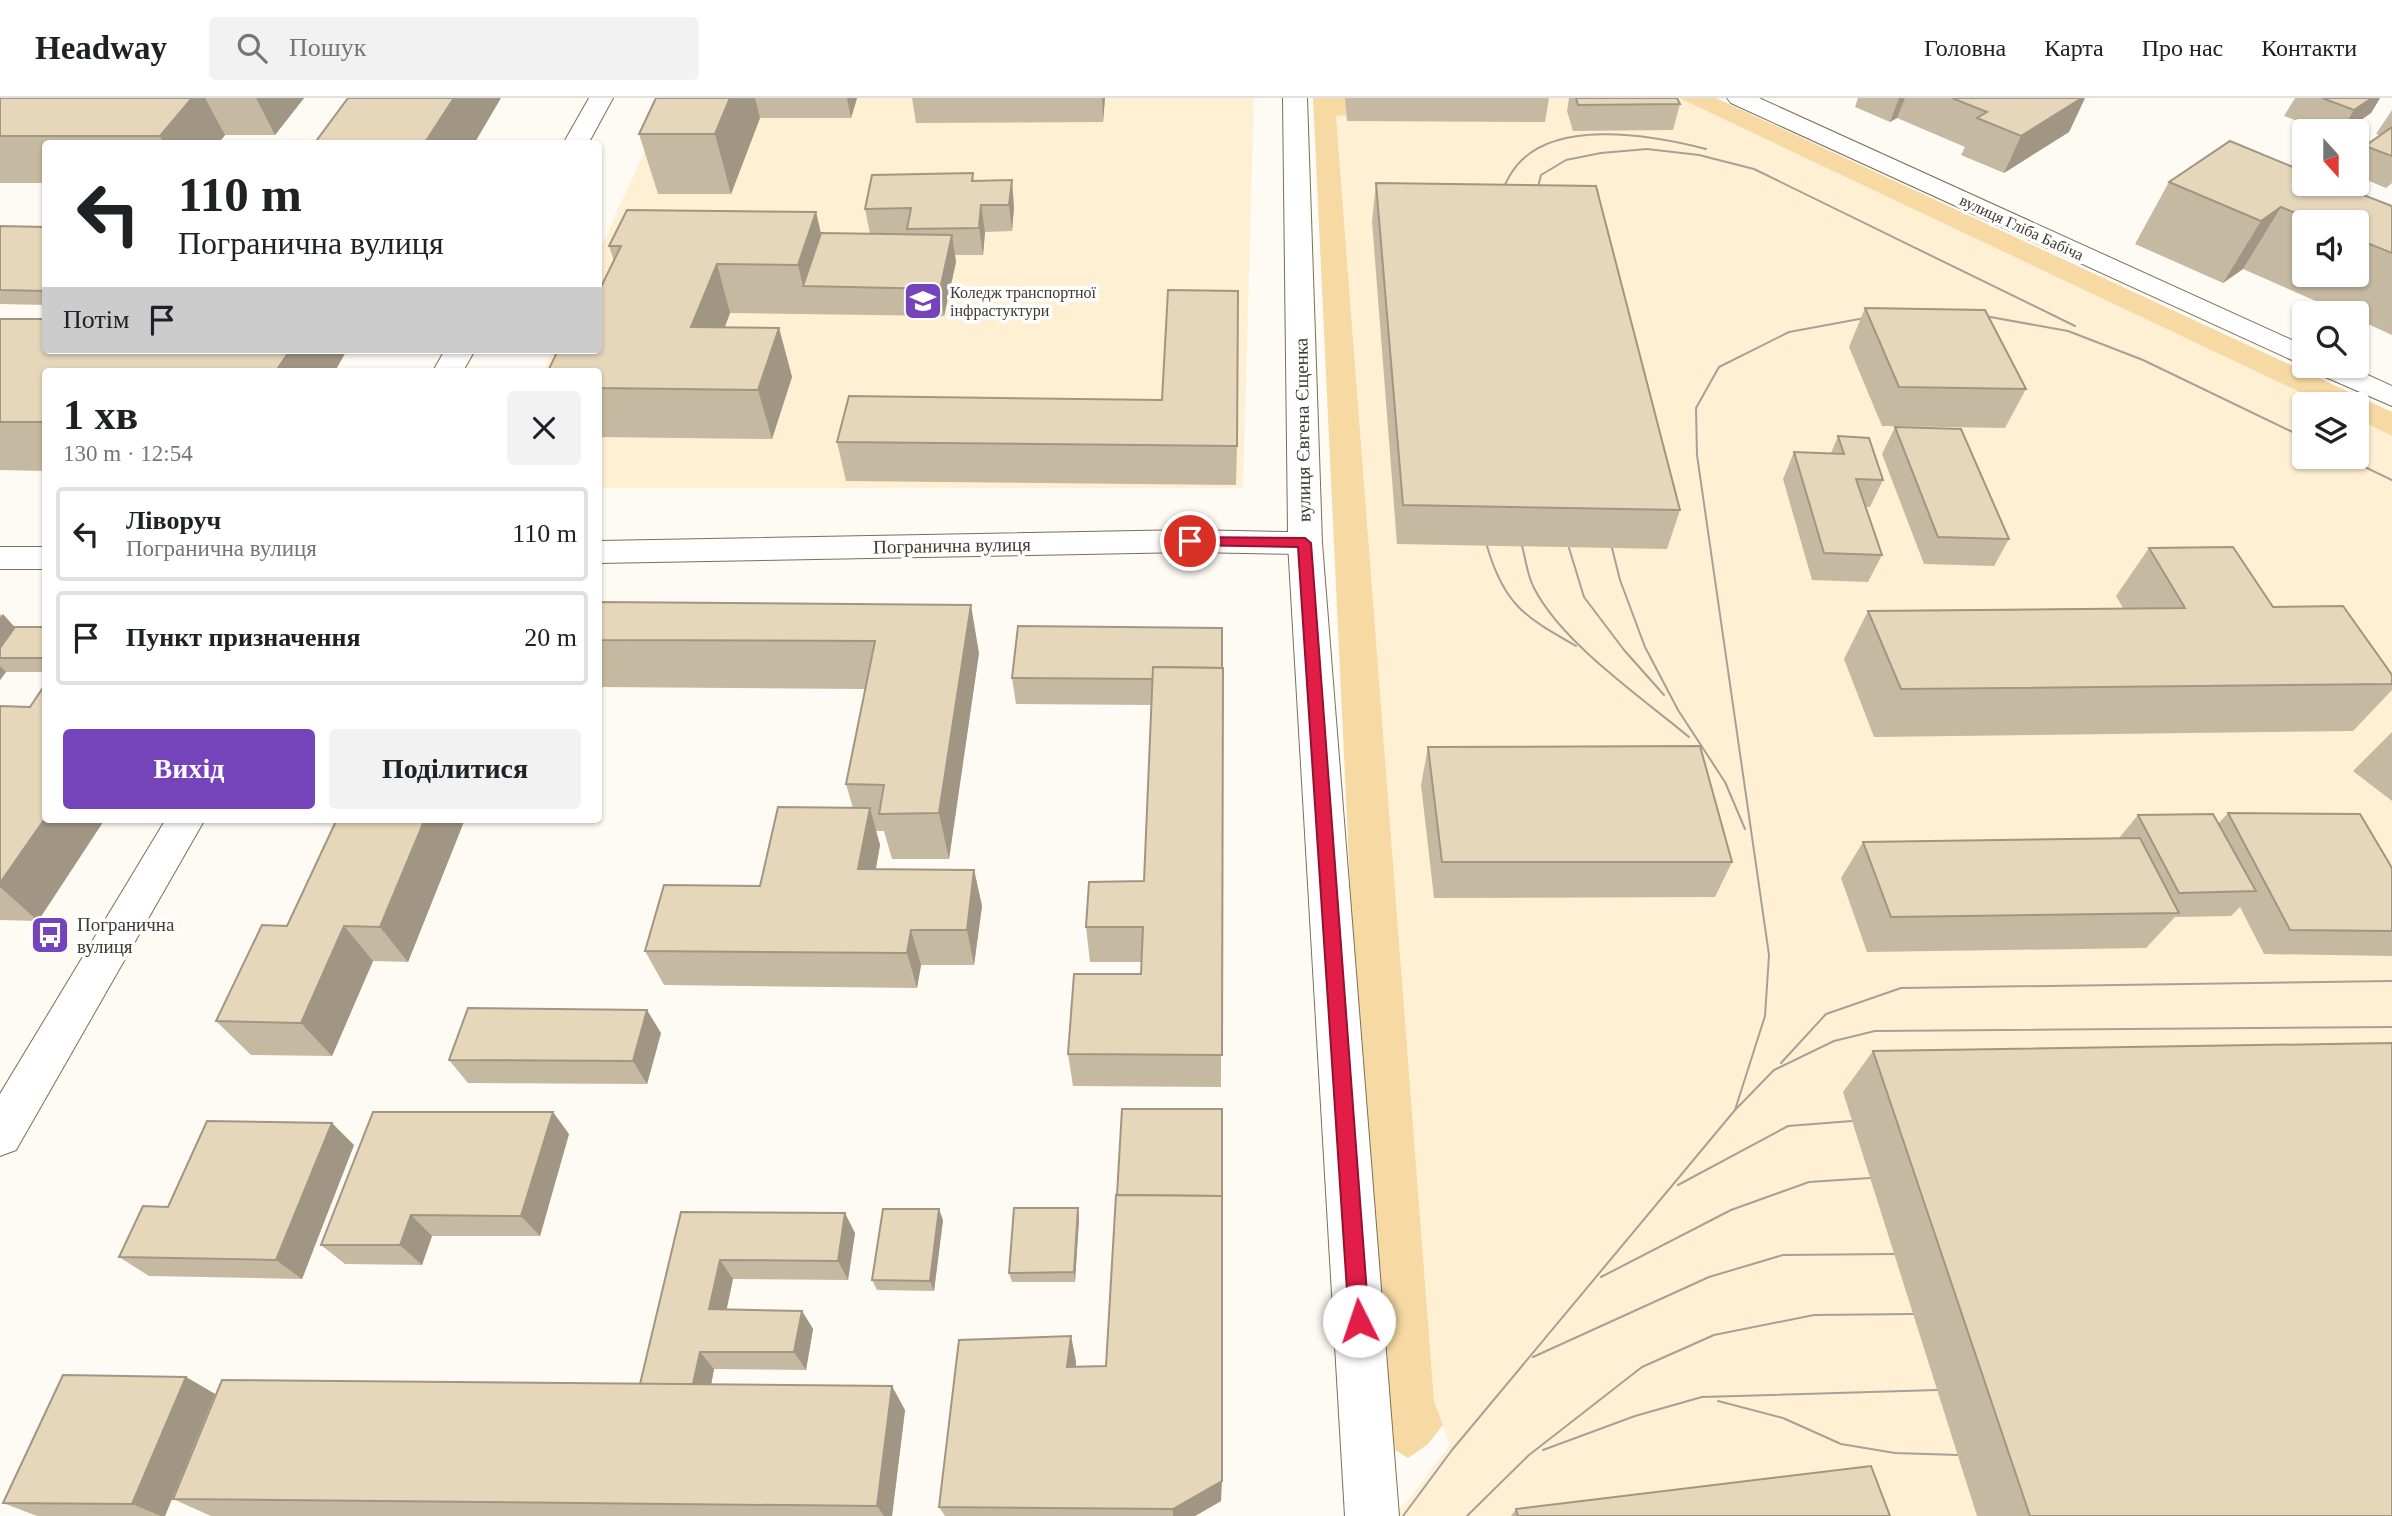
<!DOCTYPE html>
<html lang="uk">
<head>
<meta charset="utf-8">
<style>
  :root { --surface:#fff; --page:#f2f2f2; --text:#202124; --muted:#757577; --line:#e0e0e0; --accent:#7543ba }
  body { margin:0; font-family:"Times New Roman",serif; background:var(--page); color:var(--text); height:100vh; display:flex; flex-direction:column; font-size:26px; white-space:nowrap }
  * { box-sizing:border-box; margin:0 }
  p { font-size:23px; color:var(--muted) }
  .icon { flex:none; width:38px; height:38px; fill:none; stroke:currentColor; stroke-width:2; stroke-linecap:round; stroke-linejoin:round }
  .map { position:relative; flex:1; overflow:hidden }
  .panel { position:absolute; left:42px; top:270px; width:560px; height:455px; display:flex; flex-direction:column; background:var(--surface); border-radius:7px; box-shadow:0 2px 5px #0004 }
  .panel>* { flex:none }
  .guide { position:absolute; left:42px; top:42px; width:560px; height:214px; border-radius:7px; box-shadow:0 2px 5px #0004; background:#fff; color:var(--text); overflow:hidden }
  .needle { width:46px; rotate:159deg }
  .controls { position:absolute; left:2292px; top:21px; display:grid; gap:14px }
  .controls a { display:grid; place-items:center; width:77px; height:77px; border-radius:7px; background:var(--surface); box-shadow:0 2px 5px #0004; font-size:35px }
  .pin { position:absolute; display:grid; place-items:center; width:60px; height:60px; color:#fff; margin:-30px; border:4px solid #fff; border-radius:50%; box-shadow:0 2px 7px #0007 }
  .me { position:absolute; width:77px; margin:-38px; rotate:356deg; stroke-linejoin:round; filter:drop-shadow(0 0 5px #0008) }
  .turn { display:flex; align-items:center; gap:24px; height:147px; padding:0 21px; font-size:32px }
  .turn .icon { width:91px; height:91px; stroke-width:2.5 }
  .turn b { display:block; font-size:49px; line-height:60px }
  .then { display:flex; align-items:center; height:66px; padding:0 21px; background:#0003; gap:14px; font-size:26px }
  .round { display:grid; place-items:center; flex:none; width:74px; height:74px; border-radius:7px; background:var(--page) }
  .head { display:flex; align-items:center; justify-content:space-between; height:119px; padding:0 21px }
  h1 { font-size:42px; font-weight:700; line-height:52px }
  .button { display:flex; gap:14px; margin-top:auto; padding:14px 21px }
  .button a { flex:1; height:80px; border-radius:7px; background:var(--accent); color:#fff; font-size:28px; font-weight:700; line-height:80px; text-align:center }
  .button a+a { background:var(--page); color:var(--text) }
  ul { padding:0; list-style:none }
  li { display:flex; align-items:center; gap:21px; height:94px; margin:0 14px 10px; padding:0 7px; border:4px solid var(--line); border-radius:7px }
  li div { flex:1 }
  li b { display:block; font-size:26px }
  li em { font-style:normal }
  header { display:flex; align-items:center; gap:42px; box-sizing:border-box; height:98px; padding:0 35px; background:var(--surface); border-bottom:2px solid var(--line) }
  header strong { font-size:33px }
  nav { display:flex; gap:38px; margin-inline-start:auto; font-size:24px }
  .search { width:490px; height:63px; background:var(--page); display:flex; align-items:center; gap:18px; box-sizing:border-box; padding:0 24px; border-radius:7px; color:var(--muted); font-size:26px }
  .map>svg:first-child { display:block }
  .built { fill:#fff0d3 }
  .green { fill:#f6d9a3 }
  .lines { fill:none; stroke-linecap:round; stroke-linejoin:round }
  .street-casing { stroke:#7c6f55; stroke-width:2 }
  .secondary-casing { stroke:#7c6f55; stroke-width:2 }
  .street { fill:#fff; fill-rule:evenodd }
  .secondary { fill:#fff; fill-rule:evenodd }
  .tram { stroke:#a5a198; stroke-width:2 }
  .wall { fill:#c6b9a1; fill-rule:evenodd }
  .shaded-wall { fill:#a19683 }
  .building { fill:#e6d7bb; stroke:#a19683; stroke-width:2 }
  .route { fill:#e11d48; stroke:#92132f; stroke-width:2 }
  .labels { text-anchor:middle; stroke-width:7; stroke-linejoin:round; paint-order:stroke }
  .far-street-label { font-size:16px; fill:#3f392e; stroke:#fff }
  .far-poi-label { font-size:16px; fill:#3f392e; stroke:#fff; text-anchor:start }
  .street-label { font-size:19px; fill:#3f392e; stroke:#fff }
  .poi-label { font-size:19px; fill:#3f392e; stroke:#fff; text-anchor:start }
</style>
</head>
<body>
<header>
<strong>Headway</strong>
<div class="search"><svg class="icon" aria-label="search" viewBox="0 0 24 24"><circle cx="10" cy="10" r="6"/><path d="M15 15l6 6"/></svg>Пошук</div>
<nav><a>Головна</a><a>Карта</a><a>Про нас</a><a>Контакти</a></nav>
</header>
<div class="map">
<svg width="2392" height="1418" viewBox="0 0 2392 1418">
  <rect width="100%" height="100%" fill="#fefbf5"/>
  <g class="built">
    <polygon points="669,0 1254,0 1243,390 599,390 598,273 543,273 553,252 598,252 599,153"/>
    <polygon points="1345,0 1679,0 2325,306 2305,306 2305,359 2357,359 2357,321 2392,338 2392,1418 1390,1418 1406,1405 1450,1347 1434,1303 1336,17 1347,17"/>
  </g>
  <g class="green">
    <polygon points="1313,0 1345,0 1347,17 1336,18 1434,1303 1443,1327 1428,1346 1408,1360 1390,1349 1374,1295"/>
    <polygon points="1679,0 1716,0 2392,314 2392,338 2357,321 2357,306 2325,306"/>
  </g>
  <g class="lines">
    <g class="street-casing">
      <g id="street">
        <polygon points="589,0 613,0 588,46 563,46"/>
        <polygon points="1727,0 1759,0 2305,248 2305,268 1731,5"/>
        <polygon points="445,252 475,252 463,273 433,273"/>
        <polygon points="2309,268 2348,268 2392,288 2392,308 2314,274"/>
        <polygon points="1305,434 1317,437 1322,445 1399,1418 1345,1418 1288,445 1293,437"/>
      </g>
    </g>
    <g class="secondary-casing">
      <g id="secondary">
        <polygon points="1283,0 1307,0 1322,445 1317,453 1305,456 1190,454 598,465 598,443 1190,432 1288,434"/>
        <rect x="0" y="449" width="46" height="22"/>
        <polygon points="166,721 205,721 16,1052 0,1058 0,996"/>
      </g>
    </g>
    <use href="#street" class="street"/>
    <use href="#secondary" class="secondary"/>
    <g class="tram">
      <path d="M1501,104C1501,92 1506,84 1512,74C1548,18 1652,37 1706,51"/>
      <polyline points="1534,105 1541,77 1566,62 1601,55 1647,51 1699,57 1754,71 2075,228"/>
      <polyline points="1968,215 2068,233 2143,262 2305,340"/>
      <polyline points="2344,359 2392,382"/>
      <path d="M1487,448C1504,507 1525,519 1576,548"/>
      <path d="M1522,448C1526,462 1527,477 1534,490C1562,545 1641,599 1689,639"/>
      <polyline points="1569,450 1584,499 1624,552 1664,597"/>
      <polyline points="1612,450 1620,482 1645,549 1678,612 1725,684 1745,731"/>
      <polyline points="1781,965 1826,916 1901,890 2392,883"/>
      <polyline points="1735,1012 1765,918 1769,857 1697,357 1696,310 1719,269 1789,234 1881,217"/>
      <polyline points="1678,1087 1788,1028 1852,1023"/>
      <polyline points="1601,1179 1731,1112 1809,1084 1870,1080"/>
      <polyline points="1533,1259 1709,1179 1783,1157 1895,1156"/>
      <polyline points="1718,1303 1783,1320 1841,1346 1895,1355 1958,1357"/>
      <polyline points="1543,1352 1635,1318 1702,1299 1937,1292"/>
      <polyline points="1403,1418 1452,1352 1735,1012 1774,972 1834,943 1875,933 2392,929"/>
      <polyline points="1467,1418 1529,1357 1642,1269 1714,1237 1814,1217 1913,1216"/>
    </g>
  </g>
  <g class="wall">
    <polygon points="0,0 304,0 275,37 225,37 218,46 46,46 46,85 0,85"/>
    <polygon points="656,0 857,0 851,20 760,20 731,96 658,96 639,36"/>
    <polygon points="912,0 1105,0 1103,24 916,25"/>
    <polygon points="1345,0 1549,0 1545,24 1347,23"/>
    <polygon points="1569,0 1677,0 1680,6 1673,32 1573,33 1567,13"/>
    <polygon points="1858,0 2085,0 2069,34 2004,75 1961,57 1965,49 1897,20 1890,24 1855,9"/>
    <polygon points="2295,0 2380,0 2371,15 2345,33 2325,33 2284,18"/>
    <polygon points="2392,12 2392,85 2386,90 2357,78 2357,60 2365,48 2380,37 2376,36"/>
    <polygon points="973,75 974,83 1014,109 1012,133 985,134 983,157 955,157 956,164 944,218 730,215 725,229 779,230 792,279 772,341 598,339 598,252 614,163 609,148 816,114 821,136 870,136 865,111"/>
    <path d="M2169,84L2392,108V237L2357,221V215H2343L2243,171L2223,185L2135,146ZM2305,124H2357V177H2305Z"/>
    <polygon points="1376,85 1680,412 1667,451 1397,446 1372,123"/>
    <polygon points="0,128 46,129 46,207 0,206"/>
    <polygon points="1865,210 2026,291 2005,330 1882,328 1849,249"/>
    <polygon points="0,221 46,252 347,252 335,273 46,273 46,373 0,372"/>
    <polygon points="1162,302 1237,348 1236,387 846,383 837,344"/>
    <polygon points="1895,329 2009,441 1994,468 1924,466 1882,356"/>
    <polygon points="1838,338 1883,382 1870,409 1866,409 1882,457 1868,484 1812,482 1783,381 1794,354 1831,355"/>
    <polygon points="2149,450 2273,509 2392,577 2392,592 2353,633 1874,639 1844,561 1868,513 2123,510 2116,498"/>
    <polygon points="598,504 979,555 949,761 892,761 884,733 876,733 880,747 876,771 974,772 982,808 974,867 921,867 917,890 664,887 645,853 760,788 853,710 846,686 865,591 598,589"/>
    <polygon points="0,516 15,529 46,529 46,574 6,574 0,582"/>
    <polygon points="1222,530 1221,989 1073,988 1068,956 1141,876 1141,864 1090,864 1086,829 1144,783 1152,607 1016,606 1012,580"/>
    <polygon points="0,608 46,721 105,721 38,823 0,822"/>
    <polygon points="2392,634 2392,703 2353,673"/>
    <polygon points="1428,649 1732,764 1715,799 1434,800 1421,687"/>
    <polygon points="2228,715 2392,770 2392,858 2264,856 2240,809 2231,818 2175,819 2146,850 1867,854 1841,780 1863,744 2119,740 2138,717 2218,726"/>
    <polygon points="337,721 465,721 408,864 373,863 332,958 251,957 216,923 287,828"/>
    <polygon points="661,935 647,986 468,985 449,962"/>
    <polygon points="1873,953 2392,1418 1977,1418 1843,994"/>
    <polygon points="569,1036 540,1138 432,1138 422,1167 345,1166 321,1147"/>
    <polygon points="354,1047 302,1181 149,1178 119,1159 168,1109"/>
    <polygon points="1078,1110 1079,1121 1075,1184 1012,1184 1009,1175"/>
    <polygon points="681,1114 855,1135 848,1182 733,1181 726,1211 802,1213 813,1231 806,1272 714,1271 711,1286 905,1312 892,1418 211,1418 173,1401 640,1286"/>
    <polygon points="943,1122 934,1193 877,1192 872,1182"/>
    <polygon points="1076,1263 1076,1269 1106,1268 1221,1403 1195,1418 945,1418 939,1409"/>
    <polygon points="186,1279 215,1296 165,1418 37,1418 3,1405"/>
    <polygon points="1516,1411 1890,1418 1511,1418"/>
  </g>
  <g class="shaded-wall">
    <polygon points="192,0 205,0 225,37 218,46 164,46 160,38"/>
    <polygon points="256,0 304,0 275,37"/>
    <polygon points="454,0 501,0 474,46 424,46"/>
    <polygon points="730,0 755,0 760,20 731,96 715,36"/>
    <polygon points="847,0 857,0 851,20"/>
    <polygon points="1102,0 1105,0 1103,24"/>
    <polygon points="1899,0 1905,0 1897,20 1890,24"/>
    <polygon points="2082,0 2085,0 2069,34 2004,75 2021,38"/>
    <polygon points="2368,0 2380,0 2371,15 2345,33 2341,33 2354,12"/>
    <polygon points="1012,82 1014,109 1012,133 1009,107"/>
    <polygon points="981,107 985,134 983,157 979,130"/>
    <polygon points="2281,109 2243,171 2223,185 2261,123"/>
    <polygon points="816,114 827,162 803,188 798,167"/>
    <polygon points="952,137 956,164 944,218 940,191"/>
    <polygon points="717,166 730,215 706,278 691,229"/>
    <polygon points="779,230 792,279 772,341 758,292"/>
    <polygon points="290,252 347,252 335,273 276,273"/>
    <polygon points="971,507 979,555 949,761 939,715"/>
    <polygon points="3,516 27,543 0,560 0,520"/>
    <polygon points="0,568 6,574 0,582"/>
    <polygon points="870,710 880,747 869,807 858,771"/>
    <polygon points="46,719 46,721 105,721 38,823 0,789 0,785"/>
    <polygon points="425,721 465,721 408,864 380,829"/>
    <polygon points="974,772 982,808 974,867 967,832"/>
    <polygon points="344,828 373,863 332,958 301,925"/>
    <polygon points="911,832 921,867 917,890 907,855"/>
    <polygon points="647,912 661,935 647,986 633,963"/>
    <polygon points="553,1014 569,1036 540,1138 521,1118"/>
    <polygon points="332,1025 354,1047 302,1181 276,1162"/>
    <polygon points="1078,1110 1079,1121 1075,1184 1074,1174"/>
    <polygon points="939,1111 943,1122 934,1193 930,1183"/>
    <polygon points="845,1115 855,1135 848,1182 838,1163"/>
    <polygon points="411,1117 432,1138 422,1167 400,1147"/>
    <polygon points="720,1162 733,1181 723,1229 709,1211"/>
    <polygon points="802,1213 813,1231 806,1272 794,1254"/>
    <polygon points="1071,1238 1076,1263 1073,1293 1067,1269"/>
    <polygon points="700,1254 714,1271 707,1309 692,1293"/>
    <polygon points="186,1279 215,1296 165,1418 161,1418 132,1406"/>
    <polygon points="892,1288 905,1312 892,1418 884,1418 877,1408"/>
    <polygon points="1222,1383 1221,1403 1195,1418 1173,1418 1173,1411"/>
  </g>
  <g class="building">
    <polygon points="0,0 192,0 160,38 0,38"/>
    <polygon points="348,0 454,0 424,46 314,46"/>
    <polygon points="656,0 730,0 715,36 639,36"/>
    <polygon points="1576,0 1677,0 1680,6 1578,7"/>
    <polygon points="1952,0 2082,0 2021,38 1977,20 1987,14"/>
    <polygon points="2322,0 2372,0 2354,12"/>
    <polygon points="2392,29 2392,58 2365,48"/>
    <polygon points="2230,43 2305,74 2305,86 2335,86 2392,108 2392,155 2357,141 2357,124 2317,124 2281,109 2261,123 2169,84"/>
    <polygon points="973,75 972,83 1012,82 1009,107 981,107 979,130 907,131 911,110 865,111 872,77"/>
    <polygon points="1376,85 1596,88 1680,412 1403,407"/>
    <polygon points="627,112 816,114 798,167 717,166 691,229 779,230 758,292 598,290 598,273 548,273 558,252 598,252 598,195 621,148 609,148"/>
    <polygon points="0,128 46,129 46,193 0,192"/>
    <polygon points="821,135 952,137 940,191 803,188"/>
    <polygon points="1168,192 1238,193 1237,348 837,344 849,298 1162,302"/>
    <polygon points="1865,210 1985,212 2026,291 1899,289"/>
    <polygon points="0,221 46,221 46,252 290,252 276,273 46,273 46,324 0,324"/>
    <polygon points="1895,329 1961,331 2009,441 1938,439"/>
    <polygon points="1838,338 1869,340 1883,382 1856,381 1882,457 1824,455 1794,354 1844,356"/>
    <polygon points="2233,449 2273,509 2343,508 2392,577 2392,586 1901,591 1868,513 2185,510 2149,450"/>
    <polygon points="598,504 971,507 939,715 879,716 884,687 846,686 875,543 598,542"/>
    <polygon points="1018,528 1222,530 1222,570 1153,569 1153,581 1012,580"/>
    <polygon points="15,529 46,529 46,560 0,560 0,550"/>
    <polygon points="1153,569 1223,570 1222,957 1068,956 1074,876 1141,876 1143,829 1086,829 1089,784 1144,783"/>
    <polygon points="42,591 46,591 46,719 0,785 0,608 30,609"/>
    <polygon points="1700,648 1732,764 1442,764 1428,649"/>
    <polygon points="778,709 870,710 858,771 974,772 967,832 911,832 907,855 645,853 664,787 760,788"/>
    <polygon points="2228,715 2360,716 2392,770 2392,833 2290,832"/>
    <polygon points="2213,716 2256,793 2179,795 2138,717"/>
    <polygon points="337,721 425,721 380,829 344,828 301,925 216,923 262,827 287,828"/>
    <polygon points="2140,740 2179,815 1891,819 1863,744"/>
    <polygon points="468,910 647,912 633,963 449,962"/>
    <polygon points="2392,945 2392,1418 2030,1418 1873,953"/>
    <polygon points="1122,1011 1222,1011 1222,1098 1117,1097"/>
    <polygon points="373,1014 553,1014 521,1118 411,1117 400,1147 321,1147"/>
    <polygon points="207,1023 332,1025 276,1162 119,1159 143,1108 168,1109"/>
    <polygon points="1116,1097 1222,1098 1222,1383 1173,1411 939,1409 959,1242 1071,1238 1067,1269 1106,1268"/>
    <polygon points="1014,1110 1078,1110 1074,1174 1009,1175"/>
    <polygon points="883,1111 939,1111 930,1183 872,1182"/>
    <polygon points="681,1114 845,1115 838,1163 720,1162 709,1211 802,1213 794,1254 700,1254 693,1286 640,1286"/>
    <polygon points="63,1277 186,1279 132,1406 3,1405"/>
    <polygon points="222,1282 892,1288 877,1408 173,1401"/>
    <polygon points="1871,1368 1890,1418 1518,1418 1516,1411"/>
  </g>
  <polygon class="route" points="1190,439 1305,440 1311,445 1369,1223 1366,1231 1359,1234 1352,1231 1349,1223 1298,449 1185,447 1183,443"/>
  <defs>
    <g id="university-square" transform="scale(2.0125)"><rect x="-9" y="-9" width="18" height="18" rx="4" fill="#7543ba" stroke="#fff"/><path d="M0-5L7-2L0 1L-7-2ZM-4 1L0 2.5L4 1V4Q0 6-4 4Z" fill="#fff"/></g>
    <g id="bus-square" transform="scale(2.0125)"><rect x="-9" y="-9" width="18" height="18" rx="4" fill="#7543ba" stroke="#fff"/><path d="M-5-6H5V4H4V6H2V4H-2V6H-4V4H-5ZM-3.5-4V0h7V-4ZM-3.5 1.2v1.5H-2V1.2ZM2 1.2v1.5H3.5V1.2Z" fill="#fff"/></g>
  </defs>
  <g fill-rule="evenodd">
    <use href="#university-square" x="923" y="203"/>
    <use href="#bus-square" x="50" y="837"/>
  </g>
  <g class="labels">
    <g class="far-street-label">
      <text transform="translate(2022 129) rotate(25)" y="6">вулиця Гліба Бабіча</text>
    </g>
    <g class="far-poi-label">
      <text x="950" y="200">Коледж транспортної<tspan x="950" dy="18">інфрастуктури</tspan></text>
    </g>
    <g class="street-label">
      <text transform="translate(1302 332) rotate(-91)" y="7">вулиця Євгена Єщенка</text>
      <text transform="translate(952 447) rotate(-1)" y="7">Погранична вулиця</text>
    </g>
    <g class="poi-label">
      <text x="77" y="833">Погранична<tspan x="77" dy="22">вулиця</tspan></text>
    </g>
  </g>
</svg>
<div class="controls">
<a><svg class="needle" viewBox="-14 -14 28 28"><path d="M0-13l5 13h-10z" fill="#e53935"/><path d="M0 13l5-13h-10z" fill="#757577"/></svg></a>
<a><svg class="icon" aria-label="sound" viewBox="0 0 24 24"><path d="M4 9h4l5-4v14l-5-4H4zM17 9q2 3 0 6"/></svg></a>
<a><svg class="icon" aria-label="search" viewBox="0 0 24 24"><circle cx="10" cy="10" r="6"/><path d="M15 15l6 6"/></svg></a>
<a><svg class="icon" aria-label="layers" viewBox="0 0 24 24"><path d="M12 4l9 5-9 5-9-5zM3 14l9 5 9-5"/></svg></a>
</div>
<div class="pin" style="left:1190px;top:443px;background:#d93025"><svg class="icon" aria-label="arrive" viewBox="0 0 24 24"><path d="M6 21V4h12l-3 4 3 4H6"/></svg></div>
<svg class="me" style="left:1359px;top:1223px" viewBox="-20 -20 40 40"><circle r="19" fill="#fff"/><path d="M0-13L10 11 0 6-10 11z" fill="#e11d48"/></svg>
<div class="guide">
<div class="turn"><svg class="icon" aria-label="left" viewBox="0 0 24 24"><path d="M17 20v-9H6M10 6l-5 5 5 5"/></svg><div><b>110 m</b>Погранична вулиця</div></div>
<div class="then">Потім<svg class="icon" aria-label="arrive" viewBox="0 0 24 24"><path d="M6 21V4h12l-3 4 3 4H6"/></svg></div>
</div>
<section class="panel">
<div class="head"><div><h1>1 хв</h1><p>130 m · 12:54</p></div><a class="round"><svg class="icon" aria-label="close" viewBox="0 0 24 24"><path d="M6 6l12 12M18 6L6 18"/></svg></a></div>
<ul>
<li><svg class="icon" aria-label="left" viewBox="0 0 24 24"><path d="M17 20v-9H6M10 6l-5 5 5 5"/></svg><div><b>Ліворуч</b><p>Погранична вулиця</p></div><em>110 m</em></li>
<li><svg class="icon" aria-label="arrive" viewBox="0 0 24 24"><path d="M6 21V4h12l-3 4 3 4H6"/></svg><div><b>Пункт призначення</b></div><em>20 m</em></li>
</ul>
<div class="button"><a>Вихід</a><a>Поділитися</a></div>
</section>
</div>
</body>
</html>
